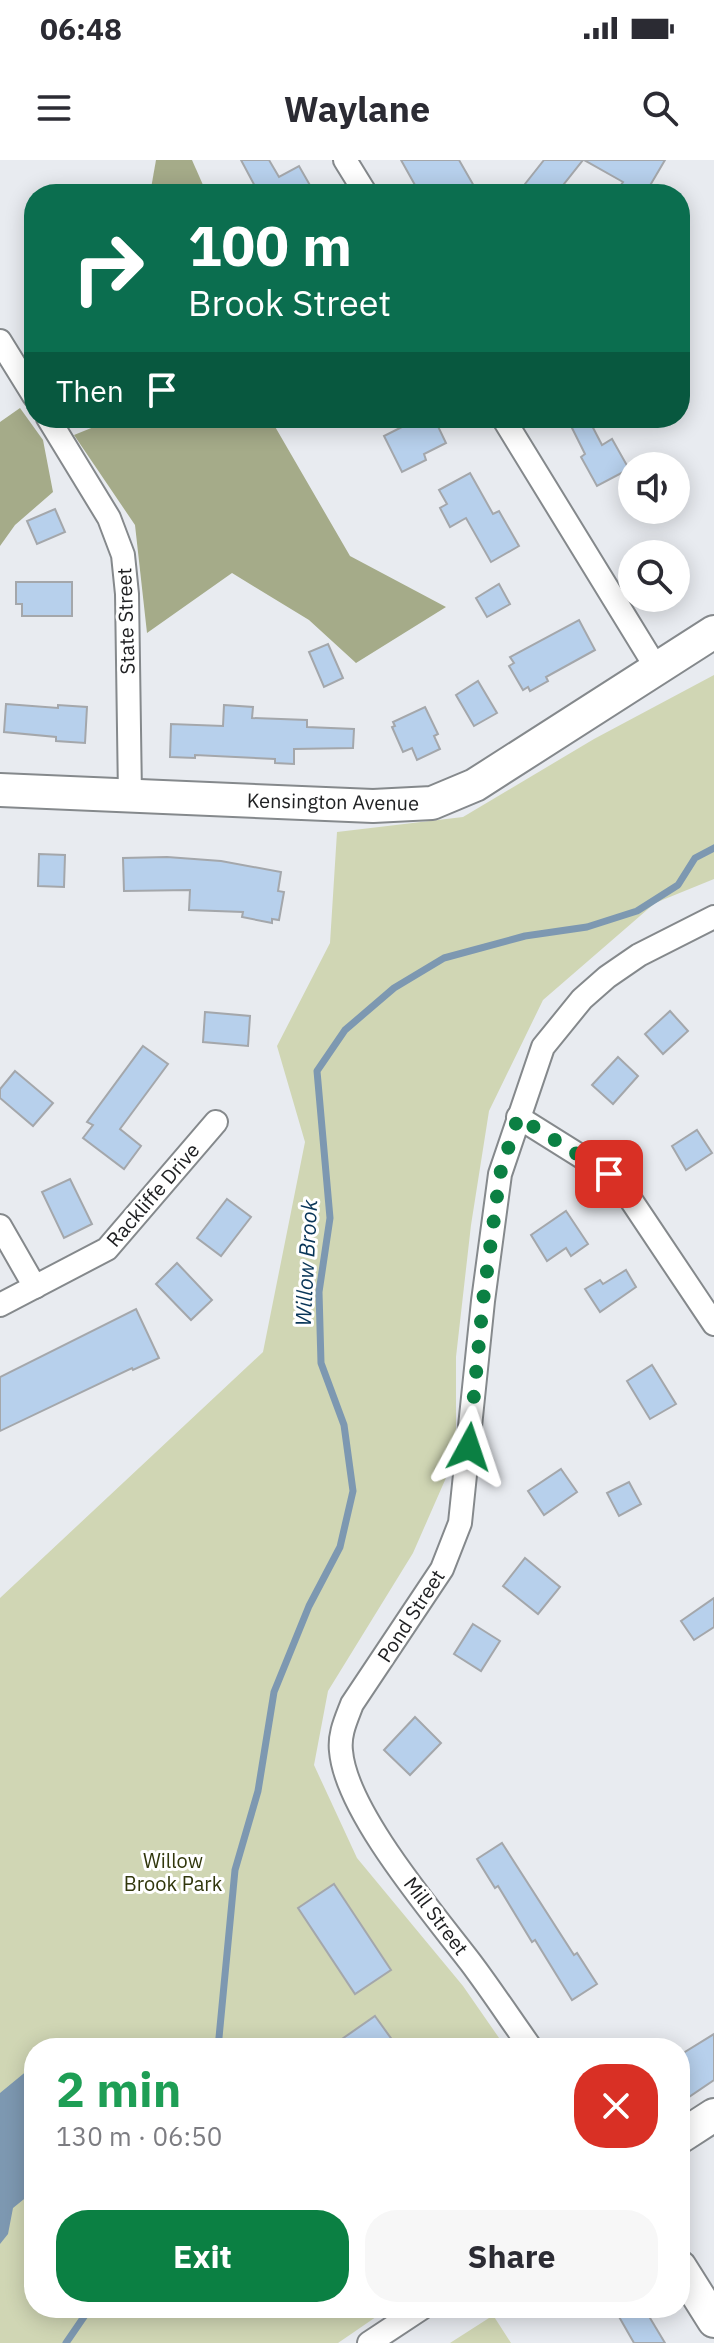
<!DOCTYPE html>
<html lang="en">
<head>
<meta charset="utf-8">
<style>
  :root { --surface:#fff; --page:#f7f7f7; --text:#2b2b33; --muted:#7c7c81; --accent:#0b8043 }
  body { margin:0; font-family:"IBM Plex Sans",sans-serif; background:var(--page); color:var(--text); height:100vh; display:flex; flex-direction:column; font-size:30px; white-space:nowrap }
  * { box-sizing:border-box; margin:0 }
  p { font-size:26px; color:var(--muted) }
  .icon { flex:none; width:44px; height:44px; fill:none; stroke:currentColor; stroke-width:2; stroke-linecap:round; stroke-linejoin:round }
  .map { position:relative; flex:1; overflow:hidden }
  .side { position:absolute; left:24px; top:1878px; width:666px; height:280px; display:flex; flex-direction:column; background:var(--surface); border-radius:32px; box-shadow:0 4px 20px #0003 }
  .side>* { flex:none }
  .banner { position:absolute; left:24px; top:24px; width:666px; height:244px; border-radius:32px; box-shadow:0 4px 20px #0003; background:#0b6e4f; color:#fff; overflow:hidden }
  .tools { position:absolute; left:618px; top:292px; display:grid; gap:16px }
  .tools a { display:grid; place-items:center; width:72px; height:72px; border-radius:50%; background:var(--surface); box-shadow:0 4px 20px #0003; font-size:40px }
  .pin { position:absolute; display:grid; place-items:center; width:68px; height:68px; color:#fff; margin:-34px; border-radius:16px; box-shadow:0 4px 12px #0006 }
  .me { position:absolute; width:88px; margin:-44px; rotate:5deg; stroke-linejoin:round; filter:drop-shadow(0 0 6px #0008) }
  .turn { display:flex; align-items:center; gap:28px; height:168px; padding:0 32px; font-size:36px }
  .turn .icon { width:104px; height:104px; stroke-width:2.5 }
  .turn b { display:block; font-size:56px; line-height:68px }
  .then { display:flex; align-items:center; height:76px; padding:0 32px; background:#0003; gap:16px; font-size:30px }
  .round { display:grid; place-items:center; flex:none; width:84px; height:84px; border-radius:32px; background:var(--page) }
  .summary { display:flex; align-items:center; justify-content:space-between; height:136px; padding:0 32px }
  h1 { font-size:48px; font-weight:700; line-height:60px; color:#1e9e55 }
  .action { display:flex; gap:16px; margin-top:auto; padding:16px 32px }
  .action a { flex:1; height:92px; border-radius:32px; background:var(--accent); color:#fff; font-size:32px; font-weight:700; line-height:92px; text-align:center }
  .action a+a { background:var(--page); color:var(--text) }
  .status { display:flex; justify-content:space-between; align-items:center; height:56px; padding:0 40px; background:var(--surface); direction:ltr }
  .status svg { height:22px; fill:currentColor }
  header { display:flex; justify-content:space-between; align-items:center; height:104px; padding:0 32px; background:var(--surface); font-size:36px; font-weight:700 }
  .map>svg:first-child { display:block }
  .green { fill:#d0d6b4 }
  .forest { fill:#a5ab89 }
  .water { fill:#7d98b1 }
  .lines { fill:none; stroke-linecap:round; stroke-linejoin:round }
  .stream { stroke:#7d98b1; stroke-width:7 }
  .building { fill:#b7d0ec; stroke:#a4a7ab; stroke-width:2 }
  .street-casing { stroke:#85898c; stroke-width:26 }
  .secondary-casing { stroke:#85898c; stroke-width:36 }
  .street { stroke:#fff; stroke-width:22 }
  .secondary { stroke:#fff; stroke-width:32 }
  .route { stroke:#0b8043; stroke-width:14; stroke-dasharray:0 25.2 }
  .labels { text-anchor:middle; stroke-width:6; stroke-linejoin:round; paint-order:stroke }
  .street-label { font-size:20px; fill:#202123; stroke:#fff }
  .park-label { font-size:20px; fill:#31370c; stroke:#fff }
  .water-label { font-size:22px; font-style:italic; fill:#083558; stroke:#fff }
</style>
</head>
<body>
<div class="status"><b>06:48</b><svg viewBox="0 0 49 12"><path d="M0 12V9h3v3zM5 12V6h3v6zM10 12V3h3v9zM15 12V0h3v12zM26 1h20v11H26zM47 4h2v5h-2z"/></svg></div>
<header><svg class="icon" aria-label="menu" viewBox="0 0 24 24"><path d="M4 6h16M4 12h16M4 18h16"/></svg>Waylane<svg class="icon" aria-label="search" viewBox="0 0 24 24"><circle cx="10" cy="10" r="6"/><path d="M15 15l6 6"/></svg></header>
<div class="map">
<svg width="714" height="2183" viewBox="0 0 714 2183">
  <rect width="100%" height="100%" fill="#e8ebf0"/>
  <g class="green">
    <polygon points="714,515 714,719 655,743 543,840 489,951 471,1065 456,1197 456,1295 413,1393 328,1531 314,1605 357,1698 463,1826 506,1888 34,1888 34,2148 389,2148 338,2183 0,2183 0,1438 263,1192 305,982 277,886 330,783 337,672 463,657 594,579"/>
    <polygon points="493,2155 511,2183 450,2183 489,2158"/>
  </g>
  <g class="forest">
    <polygon points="156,0 192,0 207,34 150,34"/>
    <polygon points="20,248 43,280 53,332 15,365 0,386 0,262"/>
    <polygon points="116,258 270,258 350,396 446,447 356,503 309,460 232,413 147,473 135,365 74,275"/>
  </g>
  <polygon class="water" points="34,1905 34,2031 13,2048 8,2074 0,2084 0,1933"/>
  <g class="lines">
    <g class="stream">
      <polyline points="218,1888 235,1710 258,1631 274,1532 309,1446 340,1387 353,1331 344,1265 321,1203 319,1132 330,1058 317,911 345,870 394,828 444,798 525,776 587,767 637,751 678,725 695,698 714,688"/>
      <polyline points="66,2183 90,2148"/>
    </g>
  </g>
  <g class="building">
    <polygon points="241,0 269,0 279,17 299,6 315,34 249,34 257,30"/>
    <polygon points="401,0 459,0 474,26 459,34 420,34"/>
    <polygon points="544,0 583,0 556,34 538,34 525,24"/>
    <polygon points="584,0 665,0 645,34 629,34 619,28 623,22"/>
    <polygon points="411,258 434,258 446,283 424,294 426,300 402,312 384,276 408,264"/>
    <polygon points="567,258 588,258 602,285 612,279 629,309 597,326 581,297 585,294"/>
    <polygon points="470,313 493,354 499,351 519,386 491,402 466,358 450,367 440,348 447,344 439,330"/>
    <polygon points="55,349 65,372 37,384 27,361"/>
    <polygon points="16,422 72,422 72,456 22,456 22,444 16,444"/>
    <polygon points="499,424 510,444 487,457 476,438"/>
    <polygon points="579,460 595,490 546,517 548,521 530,531 528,527 523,530 509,506 514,503 510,497"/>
    <polygon points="328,484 343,518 324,527 309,492"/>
    <polygon points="478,521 497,553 474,566 456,535"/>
    <polygon points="6,544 58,548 58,545 87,547 85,583 56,581 56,577 4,572"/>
    <polygon points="224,545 253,547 252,558 307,560 307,567 354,569 353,588 294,589 294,604 275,603 275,599 195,595 195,598 170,597 171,564 223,566"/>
    <polygon points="425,547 438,574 434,576 440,589 417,600 412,588 403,592 392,567 395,566 393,562"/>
    <polygon points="39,694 65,695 64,727 38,726"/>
    <polygon points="167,697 221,701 281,712 278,731 284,732 279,760 272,759 272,763 242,757 243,752 189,750 190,730 124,731 123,698"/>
    <polygon points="670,851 688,871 663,894 645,874"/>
    <polygon points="205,852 250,856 248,886 203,882"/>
    <polygon points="143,886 168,904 120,969 141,986 124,1009 83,978 93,965 87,962"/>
    <polygon points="618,897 638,916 613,944 592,925"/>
    <polygon points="15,911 53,943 33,966 0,938 0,929"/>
    <polygon points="697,970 712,993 686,1010 672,986"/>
    <polygon points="70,1019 92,1064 64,1078 42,1032"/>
    <polygon points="227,1039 251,1057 221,1096 197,1078"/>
    <polygon points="566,1051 588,1084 571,1096 566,1088 547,1101 531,1075"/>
    <polygon points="177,1103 212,1140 191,1160 156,1124"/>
    <polygon points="626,1110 636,1127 600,1152 585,1129 600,1120 603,1124"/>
    <polygon points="136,1149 159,1198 133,1210 132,1208 0,1271 0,1217"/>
    <polygon points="652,1205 676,1244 650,1259 627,1221"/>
    <polygon points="561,1309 577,1332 544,1355 528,1331"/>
    <polygon points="629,1322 641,1344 619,1356 607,1333"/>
    <polygon points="525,1398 560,1427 538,1454 503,1426"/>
    <polygon points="714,1438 714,1467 694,1480 681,1461"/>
    <polygon points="473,1464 500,1481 481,1511 454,1494"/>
    <polygon points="415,1557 441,1583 410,1615 384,1590"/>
    <polygon points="502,1683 574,1795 577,1793 597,1824 572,1840 535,1780 532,1782 498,1726 495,1728 477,1699"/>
    <polygon points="334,1724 391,1810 355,1834 298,1748"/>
    <polygon points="375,1856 398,1888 329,1888"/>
    <polygon points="714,1874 714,1920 680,1943 680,1895"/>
    <polygon points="614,2148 644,2148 665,2183 634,2183"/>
  </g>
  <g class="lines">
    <g class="street-casing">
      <g id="street">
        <polyline points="345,0 366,34"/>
        <polyline points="0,181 34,236"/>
        <polyline points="48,258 109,358 123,395 127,434 130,636"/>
        <polyline points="503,258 657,509"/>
        <polyline points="518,957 609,1014 629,1037 714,1164"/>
        <polyline points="0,1066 35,1127"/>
        <polyline points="0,1145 107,1089 216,962"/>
        <path d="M531,1888C511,1860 492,1831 471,1803C433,1753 346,1652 341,1591C339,1574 346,1560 352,1544L442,1409L460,1363L483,1141L500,1014L543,887L582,839L607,817L639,795L714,757"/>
        <polyline points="369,2183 422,2148"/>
      </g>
    </g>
    <g class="secondary-casing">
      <g id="secondary">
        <polyline points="0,630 373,646 432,643 475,625 714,472"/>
        <polyline points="680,1977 714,1955"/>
        <polyline points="680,2107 714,2161"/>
      </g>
    </g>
    <use href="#street" class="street"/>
    <use href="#secondary" class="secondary"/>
  </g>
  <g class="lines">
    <polyline class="route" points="469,1287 483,1141 500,1014 518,957 609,1014"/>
  </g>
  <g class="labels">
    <g class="street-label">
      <text transform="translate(126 461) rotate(-92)" y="7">State Street</text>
      <text transform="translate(333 642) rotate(1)" y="7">Kensington Avenue</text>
      <text transform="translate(153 1035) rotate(-49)" y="7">Rackliffe Drive</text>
      <text transform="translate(411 1456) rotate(-57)" y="7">Pond Street</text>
      <text transform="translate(436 1756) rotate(53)" y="7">Mill Street</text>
    </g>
    <g class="park-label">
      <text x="173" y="1708">Willow<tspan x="173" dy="23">Brook Park</tspan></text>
    </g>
    <g class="water-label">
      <text transform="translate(306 1103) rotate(-87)" y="8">Willow Brook</text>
    </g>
  </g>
</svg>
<div class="tools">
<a><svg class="icon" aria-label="sound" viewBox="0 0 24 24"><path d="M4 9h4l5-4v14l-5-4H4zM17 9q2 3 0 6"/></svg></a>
<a><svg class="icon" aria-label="search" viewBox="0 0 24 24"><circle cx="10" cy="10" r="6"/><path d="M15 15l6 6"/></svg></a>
</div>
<div class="pin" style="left:609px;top:1014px;background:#d93025"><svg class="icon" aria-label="arrive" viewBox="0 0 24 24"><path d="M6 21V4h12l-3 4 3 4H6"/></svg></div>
<svg class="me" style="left:469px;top:1287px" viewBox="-20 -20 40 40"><path d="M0-17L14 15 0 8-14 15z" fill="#0b8043" stroke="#fff" stroke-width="4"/></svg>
<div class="banner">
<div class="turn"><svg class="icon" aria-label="right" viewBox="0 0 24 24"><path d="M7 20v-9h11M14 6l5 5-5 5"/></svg><div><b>100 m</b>Brook Street</div></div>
<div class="then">Then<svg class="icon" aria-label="arrive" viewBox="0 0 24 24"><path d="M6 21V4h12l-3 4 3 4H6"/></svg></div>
</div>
<section class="side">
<div class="summary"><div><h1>2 min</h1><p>130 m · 06:50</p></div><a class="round" style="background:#d93025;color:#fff"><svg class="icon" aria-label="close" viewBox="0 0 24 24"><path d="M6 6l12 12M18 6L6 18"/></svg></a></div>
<div class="action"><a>Exit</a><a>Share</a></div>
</section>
</div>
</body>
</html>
